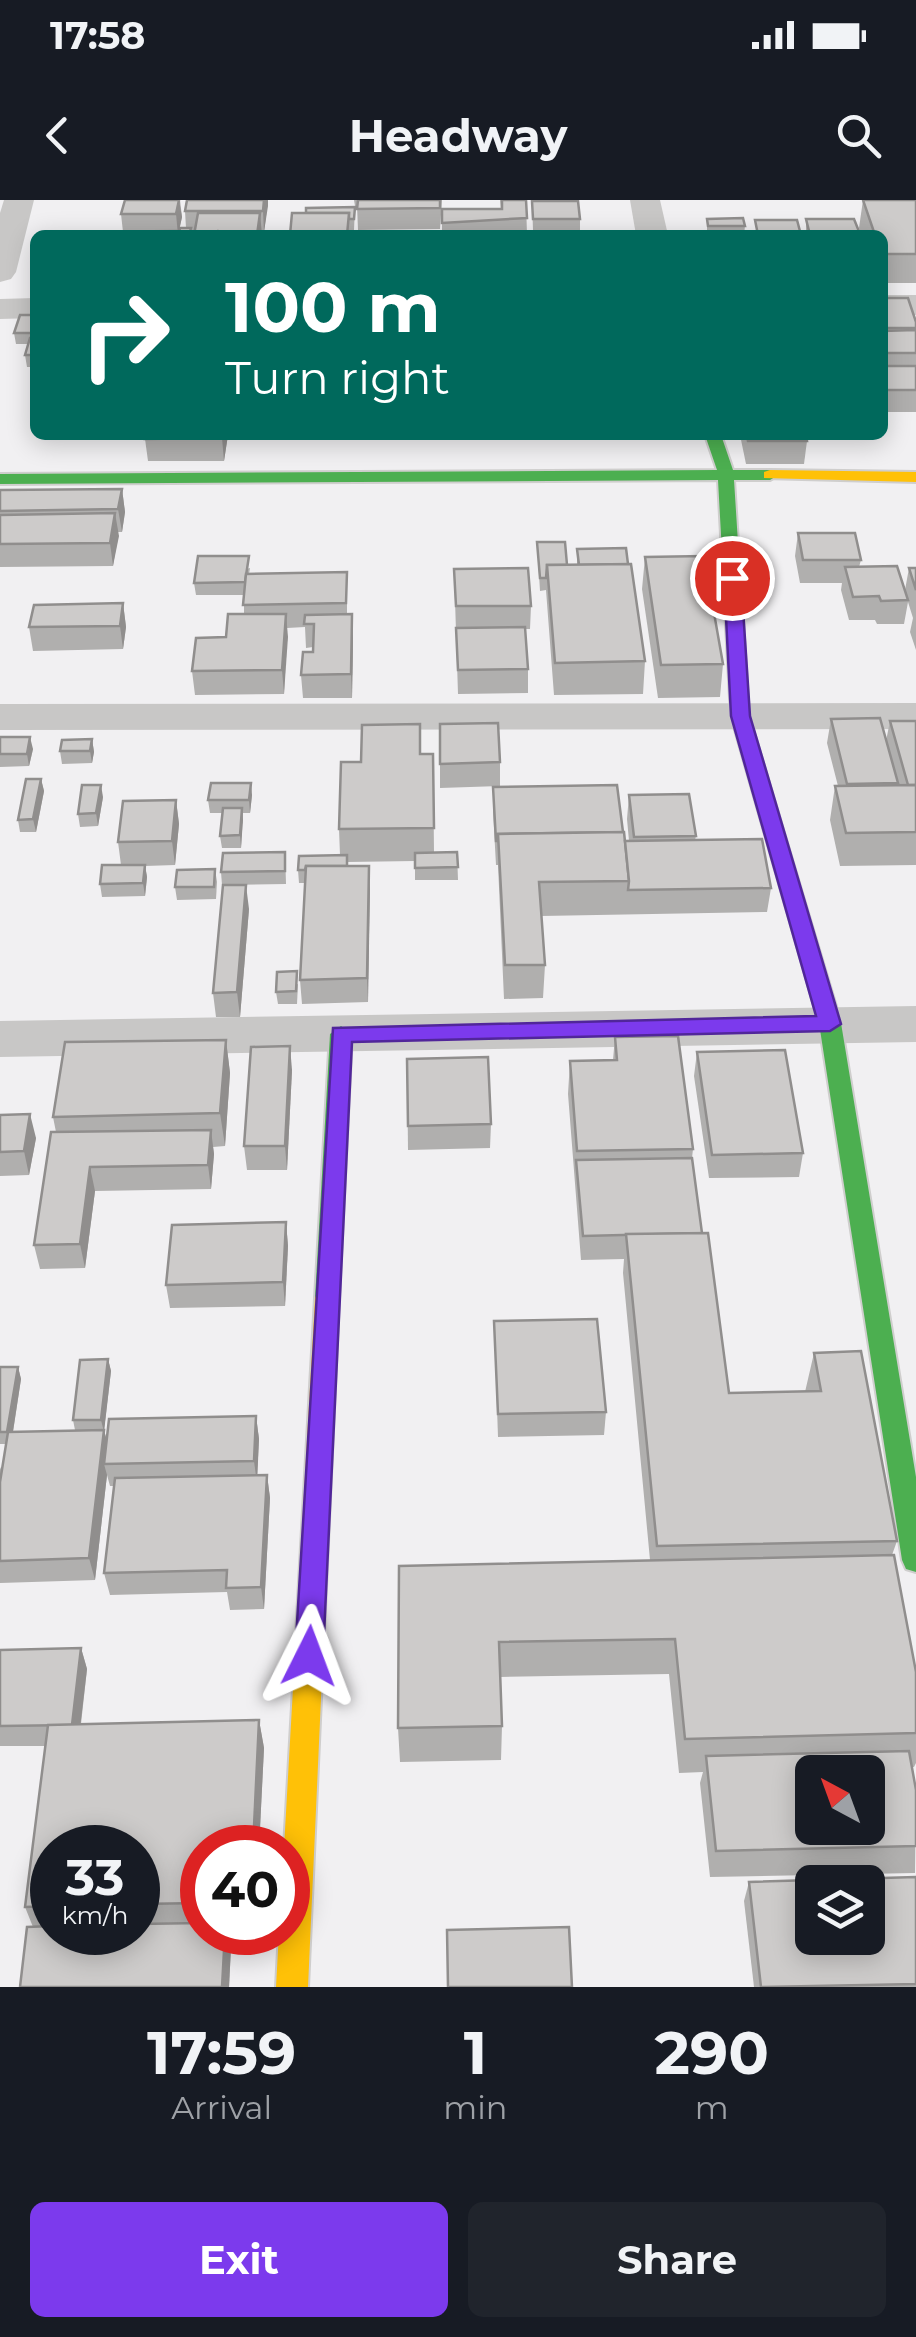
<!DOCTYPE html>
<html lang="en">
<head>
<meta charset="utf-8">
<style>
  :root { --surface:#171b24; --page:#20242c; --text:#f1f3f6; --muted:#9ea1a6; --accent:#7c3aed }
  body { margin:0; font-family:Montserrat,sans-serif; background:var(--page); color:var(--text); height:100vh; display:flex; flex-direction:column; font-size:38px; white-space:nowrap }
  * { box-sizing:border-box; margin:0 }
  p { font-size:32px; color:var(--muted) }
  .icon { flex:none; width:55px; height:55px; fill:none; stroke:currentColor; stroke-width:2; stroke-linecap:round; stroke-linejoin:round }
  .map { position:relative; height:1787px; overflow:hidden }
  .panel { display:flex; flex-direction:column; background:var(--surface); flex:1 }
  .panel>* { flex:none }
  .hud { position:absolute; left:30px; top:30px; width:858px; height:210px; border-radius:15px; box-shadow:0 5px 25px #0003; background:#00695c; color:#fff; overflow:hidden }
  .needle { width:65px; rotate:319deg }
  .controls { position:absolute; left:795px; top:1555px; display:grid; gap:20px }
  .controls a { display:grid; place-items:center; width:90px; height:90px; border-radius:15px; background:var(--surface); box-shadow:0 5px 25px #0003; font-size:50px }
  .speed { position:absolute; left:30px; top:1625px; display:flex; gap:20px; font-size:50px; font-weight:700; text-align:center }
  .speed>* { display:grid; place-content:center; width:130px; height:130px; border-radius:50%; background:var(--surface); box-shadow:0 5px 25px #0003; line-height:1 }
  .speed small { font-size:25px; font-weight:400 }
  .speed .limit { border:15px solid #d22; background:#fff; color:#111 }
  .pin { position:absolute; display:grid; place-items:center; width:85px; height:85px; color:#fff; margin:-42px; border:5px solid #fff; border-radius:50%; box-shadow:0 2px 10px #0007 }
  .me { position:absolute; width:110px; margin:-55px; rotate:3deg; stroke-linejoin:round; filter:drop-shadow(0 0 8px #0008) }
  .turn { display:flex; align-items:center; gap:35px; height:210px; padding:0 30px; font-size:45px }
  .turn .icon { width:130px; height:130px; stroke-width:2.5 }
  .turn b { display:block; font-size:70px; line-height:85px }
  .eta { display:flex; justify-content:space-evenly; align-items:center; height:170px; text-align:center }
  .eta b { font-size:60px; font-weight:700; line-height:70px }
  .action { display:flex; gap:20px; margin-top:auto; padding:20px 30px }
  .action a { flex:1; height:115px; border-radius:15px; background:var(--accent); color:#fff; font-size:40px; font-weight:700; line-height:115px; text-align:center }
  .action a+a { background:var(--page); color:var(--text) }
  .status { display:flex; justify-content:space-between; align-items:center; height:70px; padding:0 50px; background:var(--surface); direction:ltr }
  .status svg { height:28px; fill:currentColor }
  header { display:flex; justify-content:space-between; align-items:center; height:130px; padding:0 30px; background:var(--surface); font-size:45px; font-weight:700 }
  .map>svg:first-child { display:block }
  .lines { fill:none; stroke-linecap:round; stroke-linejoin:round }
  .fast-casing { stroke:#cfcecd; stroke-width:4 }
  .slow-casing { stroke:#cfcecd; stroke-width:4 }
  .street { fill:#c8c7c6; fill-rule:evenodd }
  .fast { fill:#4caf50; fill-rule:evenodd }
  .slow { fill:#ffc107; fill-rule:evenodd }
  .wall { fill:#b0afae; fill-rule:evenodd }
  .shaded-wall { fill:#908e8d }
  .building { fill:#cdcbca; stroke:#908e8d; stroke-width:2.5; fill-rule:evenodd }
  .route { fill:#7c3aed; stroke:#51269a; stroke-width:2.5 }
</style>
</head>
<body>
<div class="status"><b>17:58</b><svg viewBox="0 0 49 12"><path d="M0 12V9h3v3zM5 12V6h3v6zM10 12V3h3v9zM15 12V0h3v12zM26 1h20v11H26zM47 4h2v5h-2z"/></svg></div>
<header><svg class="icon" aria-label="back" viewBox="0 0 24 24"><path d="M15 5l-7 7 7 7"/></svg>Headway<svg class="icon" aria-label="search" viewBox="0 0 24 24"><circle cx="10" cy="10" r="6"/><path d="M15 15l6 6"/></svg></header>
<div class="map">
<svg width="916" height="1787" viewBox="0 0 916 1787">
  <rect width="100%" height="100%" fill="#f1f0f2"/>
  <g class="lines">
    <g class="fast-casing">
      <g id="fast">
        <polygon points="705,235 721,235 733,270 770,270 778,275 770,280 734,280 749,516 841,823 916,1277 916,1372 906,1369 902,1360 819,823 731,516 718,280 0,284 0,274 717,270"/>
        <polygon points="341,826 352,834 339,1098 336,1105 327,1108 318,1105 315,1098 330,834"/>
      </g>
    </g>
    <g class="slow-casing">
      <g id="slow">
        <polygon points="770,270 916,272 916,282 764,278 764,272"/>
        <polygon points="327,1088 336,1091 339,1098 308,1787 276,1787 279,1732 288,1732 288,1648 284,1648 315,1098 318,1091"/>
      </g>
    </g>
    <g class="street">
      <polygon points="4,0 34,0 16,72 11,79 0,82 0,13"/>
      <polygon points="630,0 660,0 668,35 636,35"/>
      <rect x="882" y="95" width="34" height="20"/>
      <polygon points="35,98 35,118 0,119 0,99"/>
      <polygon points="916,503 916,529 0,530 0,504"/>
      <polygon points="916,806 916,842 0,857 0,821"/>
    </g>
    <use href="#fast" class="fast"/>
    <use href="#slow" class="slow"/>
  </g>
  <g class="wall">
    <polygon points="125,0 180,0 182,17 178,35 77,35 123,32 121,14"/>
    <polygon points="187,0 268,0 264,32 262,32 262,35 194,35 195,32 191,32 191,35 179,35 186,28 185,11"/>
    <polygon points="354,0 442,0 440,29 358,30 357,6 355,6"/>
    <polygon points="500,0 526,0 527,35 442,35 442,9 501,9"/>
    <polygon points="863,0 916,0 916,83 882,83 882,35 861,35 859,28"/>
    <polygon points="532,1 580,19 580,30 533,30"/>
    <polygon points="355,7 354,30 349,30 350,35 306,13"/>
    <polygon points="707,19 745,26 744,35 707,35"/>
    <polygon points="806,19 859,35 806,35"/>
    <polygon points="882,98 916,122 916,212 882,212"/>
    <polygon points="35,115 35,167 27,167 25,155 28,144 16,144 14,133"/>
    <polygon points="228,235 224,261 148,261 145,239"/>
    <polygon points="740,235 806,235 807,241 804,264 746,264"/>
    <polygon points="122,289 125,312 122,332 118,332 113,366 0,367 0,290"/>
    <polygon points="798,333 861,360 859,367 905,390 909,368 916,368 916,450 910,432 913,418 908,402 904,424 877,424 875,420 849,420 841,390 842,383 800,383 795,356"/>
    <polygon points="537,342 567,365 577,365 577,349 645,461 643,494 554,495 546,390 540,391"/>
    <polygon points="645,357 723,464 720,497 658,498 642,389"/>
    <polygon points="250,368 249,374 347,372 347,414 353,438 352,498 303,498 301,475 313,452 313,447 306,448 305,427 287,428 284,494 195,495 192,471 226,437 244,414 244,395 196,395 194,383"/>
    <polygon points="454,369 531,406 530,429 525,429 528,469 528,493 458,494"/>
    <polygon points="123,403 126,427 123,449 33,451 29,427"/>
    <polygon points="831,519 886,541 890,521 916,521 916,665 840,666 830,620 835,586 838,586 827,543"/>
    <polygon points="440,524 500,562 500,586 440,588"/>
    <polygon points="0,537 33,549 29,566 0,567"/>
    <polygon points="92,539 94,552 92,563 62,564 60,551"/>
    <polygon points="420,554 433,554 434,653 457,652 458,680 415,680 415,661 347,662 348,666 369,666 368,802 302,804 300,780 305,683 299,683 298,670 340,655 339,629 361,562"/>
    <polygon points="41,579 44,591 36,632 20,632 18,620"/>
    <polygon points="493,587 623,632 625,641 629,641 627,619 629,595 696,636 695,640 771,688 767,712 541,716 545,765 543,798 504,799 498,665 496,665 493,611"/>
    <polygon points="252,595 250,613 243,613 241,648 222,648 220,636 223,613 210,613 208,600"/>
    <polygon points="103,597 98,626 80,627 78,614"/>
    <polygon points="176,600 179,624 175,665 145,666 147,677 145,696 102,697 100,684 121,665 118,642"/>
    <polygon points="285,652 286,684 222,685 221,672"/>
    <polygon points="215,669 217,682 216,699 177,700 175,687"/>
    <polygon points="249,709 240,817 216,817 213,793"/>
    <polygon points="298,784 297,804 278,804 276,792"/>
    <polygon points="615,837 693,949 692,958 702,1033 729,1193 805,1192 814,1153 897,1341 892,1355 916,1472 916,1563 914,1567 912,1567 916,1590 915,1673 710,1677 700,1583 703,1572 679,1573 669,1474 500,1477 502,1526 501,1560 400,1562 398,1528 399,1366 650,1360 623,1073 624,1059 581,1060 568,894 570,861 613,860"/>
    <polygon points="226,840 230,873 225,946 213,947 214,954 211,989 95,991 85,1068 40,1069 34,1045 56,932 53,917"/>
    <polygon points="697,852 803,953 799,977 709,978 694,876"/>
    <polygon points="407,859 491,924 490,948 408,950"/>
    <polygon points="292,870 287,970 247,970 244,946"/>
    <polygon points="0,915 36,938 29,975 0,976"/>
    <polygon points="286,1022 288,1046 285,1106 170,1108 166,1085"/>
    <polygon points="494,1121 606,1212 604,1235 498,1237"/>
    <polygon points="108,1159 111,1171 104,1230 107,1241 256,1216 259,1239 257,1275 267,1275 270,1298 264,1409 230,1410 227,1392 110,1395 104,1373 114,1286 110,1286 107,1275 95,1380 0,1383 0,1267 2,1272 6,1244 0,1244 0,1167 18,1167 21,1179 13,1232 75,1230 73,1220"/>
    <path d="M81,1448L87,1469L81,1524L259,1520L264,1548L259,1648H202V1732L231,1747L229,1787H20L33,1727L25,1707L46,1546H0V1450ZM52,1648H138V1732H52Z"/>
    <polygon points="916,1677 916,1787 754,1787 744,1701 749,1682"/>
  </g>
  <g class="shaded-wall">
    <polygon points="179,0 182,17 178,35 176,14"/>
    <polygon points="264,0 268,0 268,6 264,32 263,11"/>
    <polygon points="260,13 262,35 257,35"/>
    <polygon points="222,235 228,235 224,261 222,238"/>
    <polygon points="122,289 125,312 122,332 118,309"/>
    <polygon points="115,313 119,336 113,366 110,343"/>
    <polygon points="123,403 126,427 123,449 120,426"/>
    <polygon points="286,414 288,437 284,494 282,470"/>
    <polygon points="352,414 353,438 352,498 351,474"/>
    <polygon points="30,537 33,549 29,566 27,554"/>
    <polygon points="92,539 94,552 92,563 90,551"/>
    <polygon points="41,579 44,591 36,632 33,619"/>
    <polygon points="251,583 252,595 250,613 249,600"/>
    <polygon points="101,585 103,597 98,626 96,613"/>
    <polygon points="176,600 179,624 175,665 172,641"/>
    <polygon points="242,608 243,620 241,648 240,635"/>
    <polygon points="145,665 147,677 145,696 143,683"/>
    <polygon points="369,666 370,690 368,802 367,778"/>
    <polygon points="246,685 249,709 240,817 237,792"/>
    <polygon points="226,840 230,873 225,946 220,913"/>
    <polygon points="290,846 292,870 287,970 285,946"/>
    <polygon points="30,914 36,938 29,975 24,951"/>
    <polygon points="211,930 214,954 211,989 208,965"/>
    <polygon points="90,967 95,991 85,1068 80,1044"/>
    <polygon points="286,1022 288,1046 285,1106 283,1082"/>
    <polygon points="108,1159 111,1171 104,1232 101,1220"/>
    <polygon points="18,1167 21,1179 11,1244 7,1232"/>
    <polygon points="256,1216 259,1239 257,1284 254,1261"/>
    <polygon points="104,1230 110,1253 104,1264 107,1275 95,1380 89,1358"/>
    <polygon points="267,1275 270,1298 264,1409 261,1387"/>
    <polygon points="81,1448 87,1469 78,1545 72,1525"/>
    <polygon points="259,1520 264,1548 259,1648 253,1648"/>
    <polygon points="225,1732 228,1732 231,1747 229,1787 222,1787"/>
  </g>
  <g class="building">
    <polygon points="125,0 179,0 176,14 121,14"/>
    <polygon points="187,0 264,0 263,11 185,11"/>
    <polygon points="358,0 440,0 440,8 357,9"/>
    <polygon points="502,0 526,0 527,18 442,23 442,9 502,9"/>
    <polygon points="863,0 916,0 916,54 882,54 882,35 875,35"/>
    <polygon points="532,1 578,1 580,19 533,19"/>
    <polygon points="355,7 354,19 349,19 349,13 306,13 306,8"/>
    <polygon points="198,13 260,13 257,35 229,35 230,32 218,31 217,35 194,35"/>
    <polygon points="292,13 349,13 347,35 290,35"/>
    <polygon points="743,18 745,26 708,26 707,19"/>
    <polygon points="806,19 854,19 860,34 810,35"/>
    <polygon points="755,20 797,20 801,35 758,35"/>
    <polygon points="180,28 191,28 189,35 179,35"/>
    <polygon points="176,31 175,35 77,35 78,32"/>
    <polygon points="43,33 69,33 69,35 42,35"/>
    <polygon points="882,98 908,98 916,122 916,128 882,128"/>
    <polygon points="20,115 35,115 35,133 14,133"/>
    <polygon points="916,130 916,153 882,153 882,131"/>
    <polygon points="30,138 35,138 35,155 25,155"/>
    <rect x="882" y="166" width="34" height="24"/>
    <polygon points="146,235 222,235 222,238 145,239"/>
    <polygon points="747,235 806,235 807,241 748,241"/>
    <polygon points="122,289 118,309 0,311 0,290"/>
    <polygon points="115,313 110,343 0,344 0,315"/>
    <polygon points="798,333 855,333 861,360 803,360"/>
    <polygon points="537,342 565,342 567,365 547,365 546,378 540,378"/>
    <polygon points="626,348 628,364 579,365 577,349"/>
    <polygon points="198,356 249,356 245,382 194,383"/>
    <polygon points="704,356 723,464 661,465 645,357"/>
    <polygon points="631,364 645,461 555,463 547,365"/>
    <polygon points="897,366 908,400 881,401 879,396 853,397 845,367"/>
    <polygon points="528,368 531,406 456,406 454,369"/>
    <polygon points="909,368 916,368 916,390"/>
    <polygon points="347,372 346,403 243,405 246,374"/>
    <polygon points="123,403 120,426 29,427 34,405"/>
    <polygon points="228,414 286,414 282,470 192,471 196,438 226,437"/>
    <polygon points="352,414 351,474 301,475 303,452 313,452 314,424 304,424 305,415"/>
    <polygon points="525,427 528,469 458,470 456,428"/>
    <polygon points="880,518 898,583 847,584 831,519"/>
    <polygon points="890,521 916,521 916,585 908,585"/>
    <polygon points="498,523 500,562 440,564 440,524"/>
    <polygon points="420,524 420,554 433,554 434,628 339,629 341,562 361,562 362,525"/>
    <polygon points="0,537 30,537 27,554 0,554"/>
    <polygon points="92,539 90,551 60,551 62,540"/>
    <polygon points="26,579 41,579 33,619 18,620"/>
    <polygon points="211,583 251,583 249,600 208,600"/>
    <polygon points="82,585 101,585 96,613 78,614"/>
    <polygon points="617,585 623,632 498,634 498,641 496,641 493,587"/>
    <polygon points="916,585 916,632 846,633 835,586"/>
    <polygon points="689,594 696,636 634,637 629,595"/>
    <polygon points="176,600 172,641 118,642 123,601"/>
    <polygon points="223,608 242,608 240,635 220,636"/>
    <polygon points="624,632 629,681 539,682 545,765 505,765 498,634"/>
    <polygon points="762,639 771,688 628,690 629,681 625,641"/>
    <polygon points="285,652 285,671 221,672 223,653"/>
    <polygon points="457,652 458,667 415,668 415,653"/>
    <polygon points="347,655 347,666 306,666 305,670 298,670 299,656"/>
    <polygon points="102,665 145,665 143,683 100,684"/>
    <polygon points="306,666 369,666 367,778 300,780"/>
    <polygon points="215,669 214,687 175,687 177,670"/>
    <polygon points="223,685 246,685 237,792 213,793"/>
    <polygon points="297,771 296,791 276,792 277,772"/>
    <polygon points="678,836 693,949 577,951 570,861 617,860 615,837"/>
    <polygon points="226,840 220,913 53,917 65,842"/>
    <polygon points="290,846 285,946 244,946 251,847"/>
    <polygon points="785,850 803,953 712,955 697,852"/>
    <polygon points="488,857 491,924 408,926 407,859"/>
    <polygon points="30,914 24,951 0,952 0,915"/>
    <polygon points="211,930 208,965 90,967 80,1044 34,1045 51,932"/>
    <polygon points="692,958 702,1033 583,1036 576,960"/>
    <polygon points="286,1022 283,1082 166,1085 172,1025"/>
    <polygon points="708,1033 729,1193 821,1191 814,1153 861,1151 897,1341 657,1346 626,1034"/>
    <polygon points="597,1119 606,1212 498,1214 494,1121"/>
    <polygon points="108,1159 101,1220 73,1220 80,1160"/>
    <polygon points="0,1167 18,1167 7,1232 0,1232"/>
    <polygon points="256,1216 254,1261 104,1264 109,1219"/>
    <polygon points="104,1230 89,1358 0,1361 0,1282 8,1232"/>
    <polygon points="267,1275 261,1387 226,1388 227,1370 104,1373 115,1278"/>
    <polygon points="894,1355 916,1472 916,1533 685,1539 675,1439 499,1442 502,1526 398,1528 399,1366"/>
    <polygon points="81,1448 72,1525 0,1526 0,1450"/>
    <polygon points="259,1520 253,1648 202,1648 202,1703 138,1704 138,1648 52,1648 52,1706 25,1707 48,1525"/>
    <path d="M909,1551L916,1590V1646L716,1651L706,1556ZM812,1572H868V1628H812Z"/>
    <path d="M916,1677V1784L761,1787L749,1682ZM812,1682H868V1738H812Z"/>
    <polygon points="202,1723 202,1732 225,1732 222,1787 20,1787 27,1727 52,1726 52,1732 138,1732 138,1724"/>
    <polygon points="569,1727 572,1787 448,1787 447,1730"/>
  </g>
  <polygon class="route" points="732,372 741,378 750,516 841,824 830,831 352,842 323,1456 319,1466 309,1470 299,1466 295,1456 333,828 816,816 731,516 724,378"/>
</svg>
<div class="controls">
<a><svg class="needle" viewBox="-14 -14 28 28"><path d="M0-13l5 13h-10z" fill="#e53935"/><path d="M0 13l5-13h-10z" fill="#9ea1a6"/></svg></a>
<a><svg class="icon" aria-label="layers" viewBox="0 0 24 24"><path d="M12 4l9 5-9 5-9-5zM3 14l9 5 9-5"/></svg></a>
</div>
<div class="speed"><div>33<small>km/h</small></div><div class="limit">40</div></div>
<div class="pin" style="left:732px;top:378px;background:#d93025"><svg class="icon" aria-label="arrive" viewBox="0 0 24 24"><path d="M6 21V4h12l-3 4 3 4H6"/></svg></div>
<svg class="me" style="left:309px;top:1456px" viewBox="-20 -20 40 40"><path d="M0-17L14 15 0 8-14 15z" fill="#7c3aed" stroke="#fff" stroke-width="4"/></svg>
<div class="hud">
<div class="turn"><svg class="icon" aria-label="right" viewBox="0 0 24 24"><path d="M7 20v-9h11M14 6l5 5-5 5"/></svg><div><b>100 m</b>Turn right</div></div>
</div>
</div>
<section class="panel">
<div class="eta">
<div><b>17:59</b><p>Arrival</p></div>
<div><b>1</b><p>min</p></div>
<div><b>290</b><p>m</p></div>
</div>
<div class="action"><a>Exit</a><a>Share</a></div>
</section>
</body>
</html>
